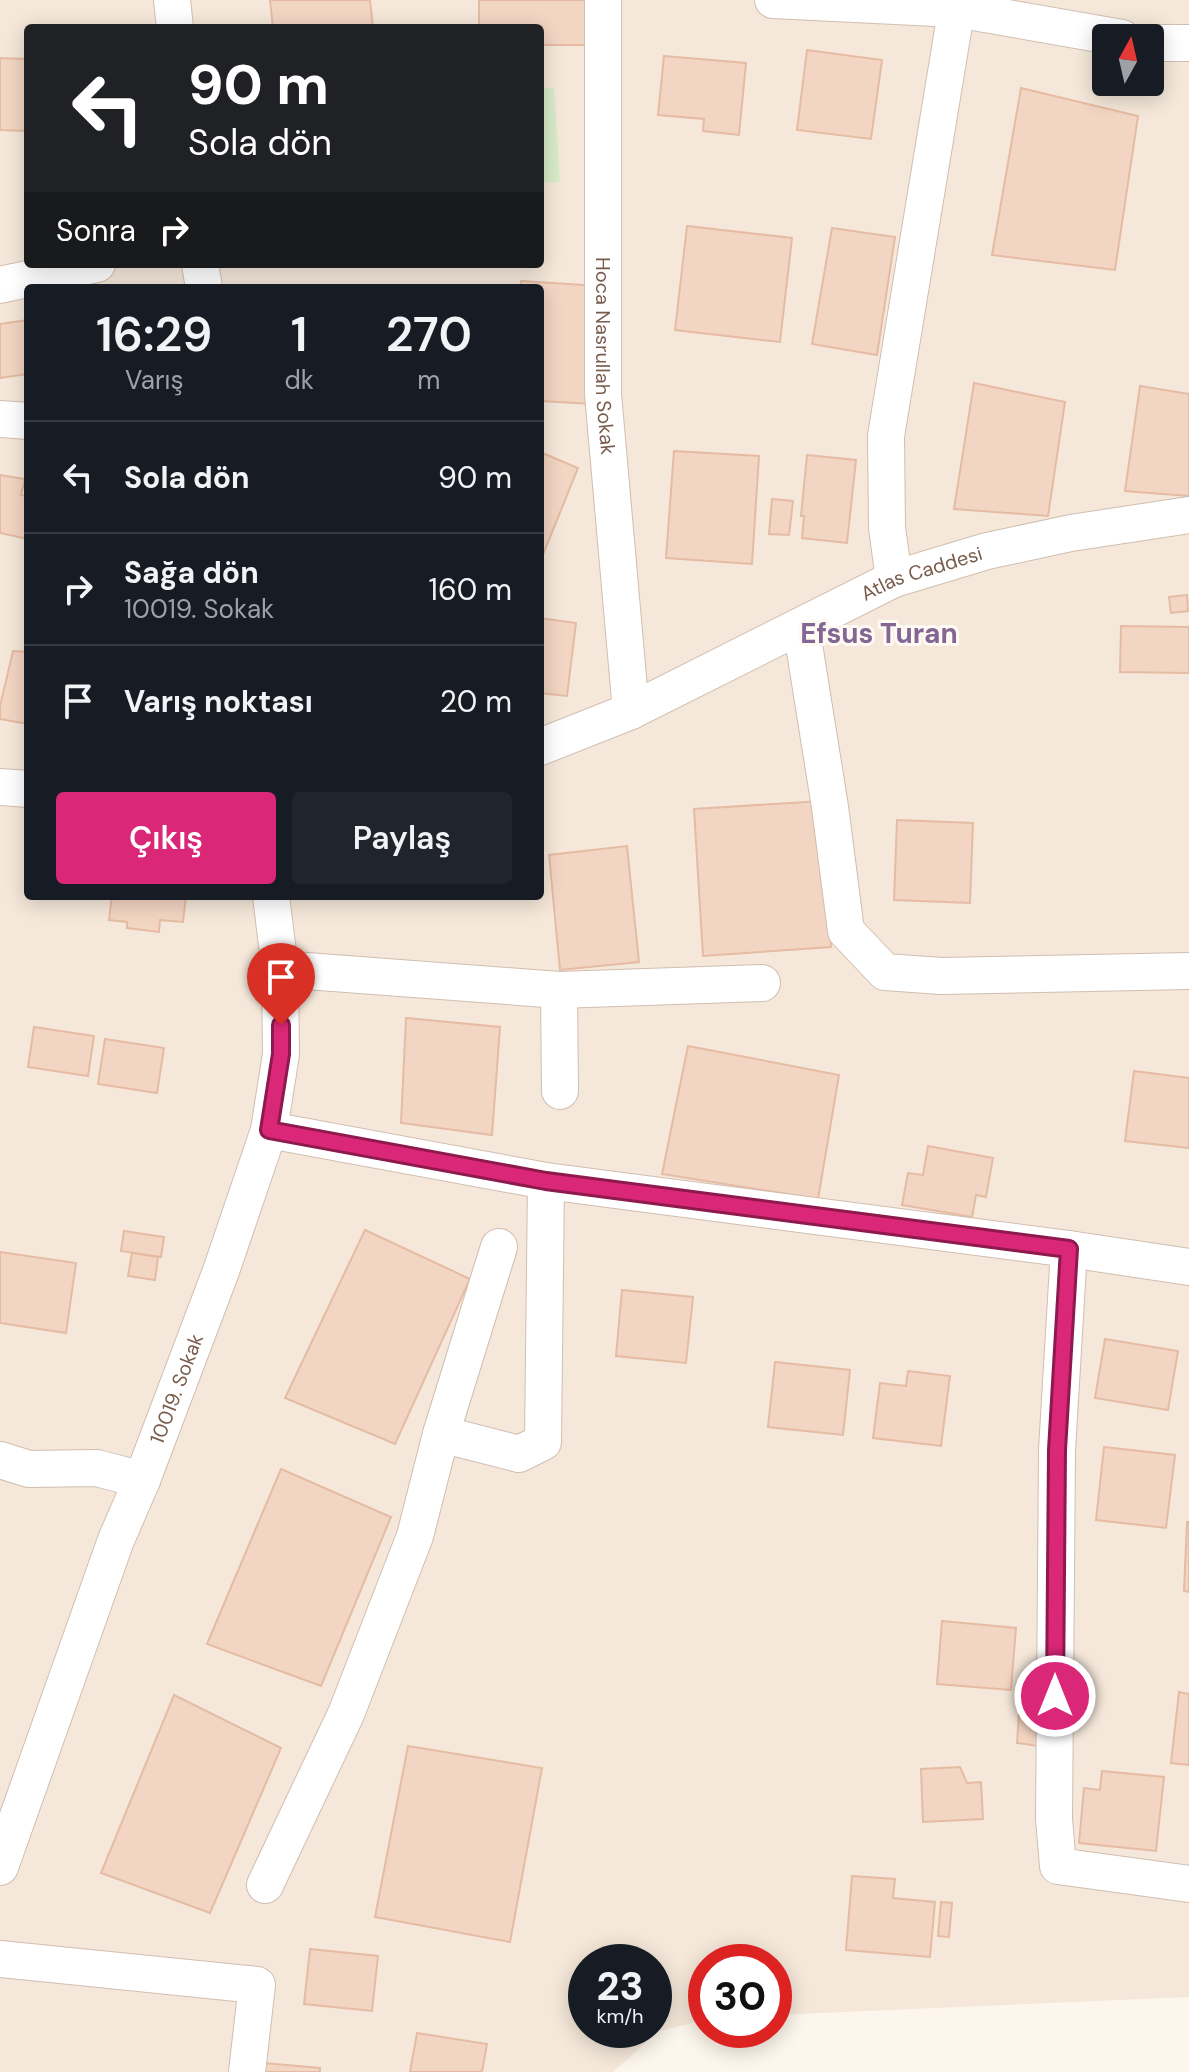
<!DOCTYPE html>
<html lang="tr">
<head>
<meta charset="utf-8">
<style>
  :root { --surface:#171b24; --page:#20242c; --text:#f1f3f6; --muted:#9ea1a6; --line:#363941; --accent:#db2777 }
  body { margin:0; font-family:"DM Sans",sans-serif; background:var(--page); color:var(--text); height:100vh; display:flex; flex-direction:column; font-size:30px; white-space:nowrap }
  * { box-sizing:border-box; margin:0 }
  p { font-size:26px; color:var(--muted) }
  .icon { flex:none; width:44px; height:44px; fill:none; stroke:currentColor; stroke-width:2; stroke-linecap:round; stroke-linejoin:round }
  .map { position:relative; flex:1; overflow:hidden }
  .sheet { position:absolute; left:24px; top:284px; width:520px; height:616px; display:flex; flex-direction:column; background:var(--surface); border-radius:8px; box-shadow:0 4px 20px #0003 }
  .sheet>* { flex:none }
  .hud { position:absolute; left:24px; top:24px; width:520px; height:244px; border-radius:8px; box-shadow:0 4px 20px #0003; background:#202124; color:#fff; overflow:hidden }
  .needle { width:52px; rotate:8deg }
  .tools { position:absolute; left:1092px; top:24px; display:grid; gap:16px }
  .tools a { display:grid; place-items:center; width:72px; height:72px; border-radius:8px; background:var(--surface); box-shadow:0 4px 20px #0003; font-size:40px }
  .speed { position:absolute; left:568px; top:1944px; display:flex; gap:16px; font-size:40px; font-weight:700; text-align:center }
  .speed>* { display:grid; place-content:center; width:104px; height:104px; border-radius:50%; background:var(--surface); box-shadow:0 4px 20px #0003; line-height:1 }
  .speed small { font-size:20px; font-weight:400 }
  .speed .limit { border:12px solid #d22; background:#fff; color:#111 }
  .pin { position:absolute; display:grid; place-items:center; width:68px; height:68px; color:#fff; margin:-82px -34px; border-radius:50% 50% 50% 0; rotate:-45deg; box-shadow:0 0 8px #0007 }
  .pin .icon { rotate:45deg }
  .me { position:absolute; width:88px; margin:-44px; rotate:0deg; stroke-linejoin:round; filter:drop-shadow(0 0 6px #0008) }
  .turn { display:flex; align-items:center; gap:28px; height:168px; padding:0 32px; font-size:36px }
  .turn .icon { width:104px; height:104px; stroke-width:2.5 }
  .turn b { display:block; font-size:56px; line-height:68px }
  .then { display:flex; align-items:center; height:76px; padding:0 32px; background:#0003; gap:16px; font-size:30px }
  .eta { display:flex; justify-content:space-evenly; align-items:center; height:136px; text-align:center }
  .eta b { font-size:48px; font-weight:600; line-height:56px }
  .button { display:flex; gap:16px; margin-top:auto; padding:16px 32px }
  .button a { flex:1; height:92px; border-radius:8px; background:var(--accent); color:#fff; font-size:32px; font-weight:600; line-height:92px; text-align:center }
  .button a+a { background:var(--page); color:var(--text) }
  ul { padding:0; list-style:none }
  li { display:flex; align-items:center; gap:24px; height:112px; padding:0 32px; border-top:2px solid var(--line) }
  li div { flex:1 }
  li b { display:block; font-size:30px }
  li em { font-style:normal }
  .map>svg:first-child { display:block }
  .residential { fill:#f5e8da; fill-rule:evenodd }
  .green { fill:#d8ecc9 }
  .building { fill:#f3d5c3; stroke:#e6bba3; stroke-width:2 }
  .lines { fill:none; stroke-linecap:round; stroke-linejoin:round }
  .minor-casing { stroke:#d1beb0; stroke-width:38 }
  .minor { stroke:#fff; stroke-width:36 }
  .route-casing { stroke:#8e194d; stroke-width:20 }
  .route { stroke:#db2777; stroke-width:14 }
  .labels { text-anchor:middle; stroke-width:6; stroke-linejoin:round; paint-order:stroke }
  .street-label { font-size:20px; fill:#7a5c4d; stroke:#fffaf3 }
  .district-label { font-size:28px; font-weight:bold; fill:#846695; stroke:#fffaf3 }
</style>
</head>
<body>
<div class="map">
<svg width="1189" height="2072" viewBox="0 0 1189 2072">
  <rect width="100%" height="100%" fill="#fdf6ec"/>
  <path class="residential" d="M0,0H1189V1997L774,2015V1962H706V2020L659,2031L613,2072H0ZM28,28H540V264H28ZM1106,38H1150V82H1106ZM28,288H540V896H28ZM586,1962H654V2030H586Z"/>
  <polygon class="green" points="554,88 560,182 540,183 540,89"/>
  <g class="building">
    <polygon points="270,0 370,0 373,28 273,28"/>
    <polygon points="479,0 591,0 591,45 540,45 540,28 479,28"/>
    <polygon points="807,50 882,60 871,139 797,130"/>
    <polygon points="664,56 746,63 739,135 703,131 704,119 658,115"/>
    <polygon points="0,58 28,59 28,131 0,130"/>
    <polygon points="1021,88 1138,116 1115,270 992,255"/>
    <polygon points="687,226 792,238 780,342 675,330"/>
    <polygon points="832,228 895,237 877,355 812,344"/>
    <polygon points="521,281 599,286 592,404 540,401 540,288 521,288"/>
    <polygon points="28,320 28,374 0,378 0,324"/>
    <polygon points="974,383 1065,402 1048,516 954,509"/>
    <polygon points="1140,386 1189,394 1189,496 1125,491"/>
    <polygon points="674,451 759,456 752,564 666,558"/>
    <polygon points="540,452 578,468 540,562"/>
    <polygon points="807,455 856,460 847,543 802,538 804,516 801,516"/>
    <polygon points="0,475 25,479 21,495 28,496 28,539 0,533"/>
    <polygon points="772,499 793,501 789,535 769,534"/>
    <polygon points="1187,595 1188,611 1171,613 1169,597"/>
    <polygon points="540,618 576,623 567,696 540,693"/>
    <polygon points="1121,626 1189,627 1189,673 1120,672"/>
    <polygon points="13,651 28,652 28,724 0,719 0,706"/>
    <polygon points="822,801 831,947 703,956 694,809"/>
    <polygon points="897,820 973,823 970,903 894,900"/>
    <polygon points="627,846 639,962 560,970 549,855"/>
    <polygon points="112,896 186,896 183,922 160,920 159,932 127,928 127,922 109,920"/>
    <polygon points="406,1018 500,1027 492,1135 401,1123"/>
    <polygon points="34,1027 94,1036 88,1076 28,1067"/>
    <polygon points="105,1039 164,1048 157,1093 98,1084"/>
    <polygon points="688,1046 839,1075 818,1199 662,1174"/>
    <polygon points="1134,1071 1189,1078 1189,1148 1125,1141"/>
    <polygon points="928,1146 993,1158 986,1197 976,1195 972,1217 902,1205 908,1173 923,1175"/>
    <polygon points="365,1230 470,1279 395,1444 285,1398"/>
    <polygon points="124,1231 164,1237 161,1257 121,1251"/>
    <polygon points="0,1252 76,1263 66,1333 0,1323"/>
    <polygon points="132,1253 158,1257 155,1280 128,1276"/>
    <polygon points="622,1290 693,1297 686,1363 616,1356"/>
    <polygon points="1105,1339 1178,1351 1168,1410 1095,1398"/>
    <polygon points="775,1362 850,1370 843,1435 768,1427"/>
    <polygon points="908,1371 950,1376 941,1446 873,1438 880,1383 906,1386"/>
    <polygon points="1104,1447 1175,1455 1166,1528 1096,1520"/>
    <polygon points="281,1469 391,1517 321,1686 207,1644"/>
    <polygon points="1187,1522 1189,1522 1189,1592 1184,1591"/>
    <polygon points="942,1621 1016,1628 1011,1690 937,1684"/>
    <polygon points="1179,1692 1189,1694 1189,1765 1171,1763"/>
    <polygon points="174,1695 281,1748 210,1913 101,1873"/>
    <polygon points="1019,1714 1042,1717 1039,1746 1017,1743"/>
    <polygon points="408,1746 542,1768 510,1942 375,1917"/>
    <polygon points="960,1767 967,1783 981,1782 983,1819 923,1822 921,1769"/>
    <polygon points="1102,1771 1164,1777 1156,1851 1079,1843 1084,1788 1100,1790"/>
    <polygon points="852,1876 895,1879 893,1898 935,1902 930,1957 846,1950"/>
    <polygon points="941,1902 952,1903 949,1937 938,1936"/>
    <polygon points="310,1949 378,1956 372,2011 304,2004"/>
    <polygon points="417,2033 487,2044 482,2072 410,2072"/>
    <polygon points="264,2063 320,2068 320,2072 263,2072"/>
  </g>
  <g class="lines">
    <g class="minor-casing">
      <g id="minor">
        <polyline points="172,0 175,28"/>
        <path id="s1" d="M603,0V394L631,711"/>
        <polyline points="773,0 956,9 1122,38"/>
        <polyline points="1150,43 1189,43"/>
        <polyline points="200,264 204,288"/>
        <polyline points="0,285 97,264"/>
        <polyline points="0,419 28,421"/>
        <polyline points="894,579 887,528 886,436 958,0"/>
        <polyline points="801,626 830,807 846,931 885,972 941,976 1189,971"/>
        <path id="s2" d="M540,747L631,711L894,579L987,551L1071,533L1189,515"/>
        <polyline points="0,787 28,789"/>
        <polyline points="280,969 559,990 762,983"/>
        <polyline points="559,990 560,1091"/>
        <polyline points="269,1130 546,1181 1069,1249 1189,1267"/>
        <polyline points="1069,1249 1057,1450 1054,1819 1058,1866 1189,1884"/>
        <polyline points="441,1434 519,1454 543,1442 546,1181"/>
        <polyline points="0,1460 29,1469 97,1468 142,1480"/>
        <path id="s3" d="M0,1867L116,1540L142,1480L221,1271L269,1130L281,1054L280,969L271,896"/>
        <polyline points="265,1885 346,1714 415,1536 441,1434 499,1247"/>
        <polyline points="0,1959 257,1985 247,2072"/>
      </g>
    </g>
    <use href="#minor" class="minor"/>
  </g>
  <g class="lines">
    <g class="route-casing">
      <polyline id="route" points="281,1025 281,1054 269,1130 546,1181 1069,1249 1057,1450 1055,1696"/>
    </g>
    <use href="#route" class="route"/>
  </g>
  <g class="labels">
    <g class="street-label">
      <text dy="7" stroke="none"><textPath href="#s1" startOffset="356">Hoca Nasrullah Sokak</textPath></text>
      <text dy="7" stroke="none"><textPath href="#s2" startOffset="420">Atlas Caddesi</textPath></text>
      <text dy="7" stroke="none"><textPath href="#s3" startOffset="510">10019. Sokak</textPath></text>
    </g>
    <g class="district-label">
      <text x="879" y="643">Efsus Turan</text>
    </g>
  </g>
</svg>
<div class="tools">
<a><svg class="needle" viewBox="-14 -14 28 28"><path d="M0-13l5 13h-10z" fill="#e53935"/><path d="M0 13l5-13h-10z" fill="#9ea1a6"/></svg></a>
</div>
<div class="speed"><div>23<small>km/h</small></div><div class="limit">30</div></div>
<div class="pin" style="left:281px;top:1025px;background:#d93025"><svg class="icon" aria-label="arrive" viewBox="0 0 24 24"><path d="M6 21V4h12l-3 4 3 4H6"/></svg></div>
<svg class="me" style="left:1055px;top:1696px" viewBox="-20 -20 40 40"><circle r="17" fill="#db2777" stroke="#fff" stroke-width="3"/><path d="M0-11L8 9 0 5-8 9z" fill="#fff"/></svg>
<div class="hud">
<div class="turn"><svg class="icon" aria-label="left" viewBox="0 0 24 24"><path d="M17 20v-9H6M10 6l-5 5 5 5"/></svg><div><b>90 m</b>Sola dön</div></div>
<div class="then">Sonra<svg class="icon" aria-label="right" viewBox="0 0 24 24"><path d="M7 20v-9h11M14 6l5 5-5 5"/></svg></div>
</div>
<section class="sheet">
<div class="eta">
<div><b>16:29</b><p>Varış</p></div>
<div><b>1</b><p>dk</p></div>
<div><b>270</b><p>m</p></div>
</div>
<ul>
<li><svg class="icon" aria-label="left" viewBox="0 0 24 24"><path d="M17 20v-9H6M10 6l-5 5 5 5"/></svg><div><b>Sola dön</b></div><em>90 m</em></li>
<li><svg class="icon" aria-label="right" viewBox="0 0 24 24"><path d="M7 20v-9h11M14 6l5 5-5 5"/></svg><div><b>Sağa dön</b><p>10019. Sokak</p></div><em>160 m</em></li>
<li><svg class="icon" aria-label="arrive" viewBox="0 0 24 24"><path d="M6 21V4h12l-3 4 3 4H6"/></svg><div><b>Varış noktası</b></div><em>20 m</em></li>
</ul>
<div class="button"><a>Çıkış</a><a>Paylaş</a></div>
</section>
</div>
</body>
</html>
